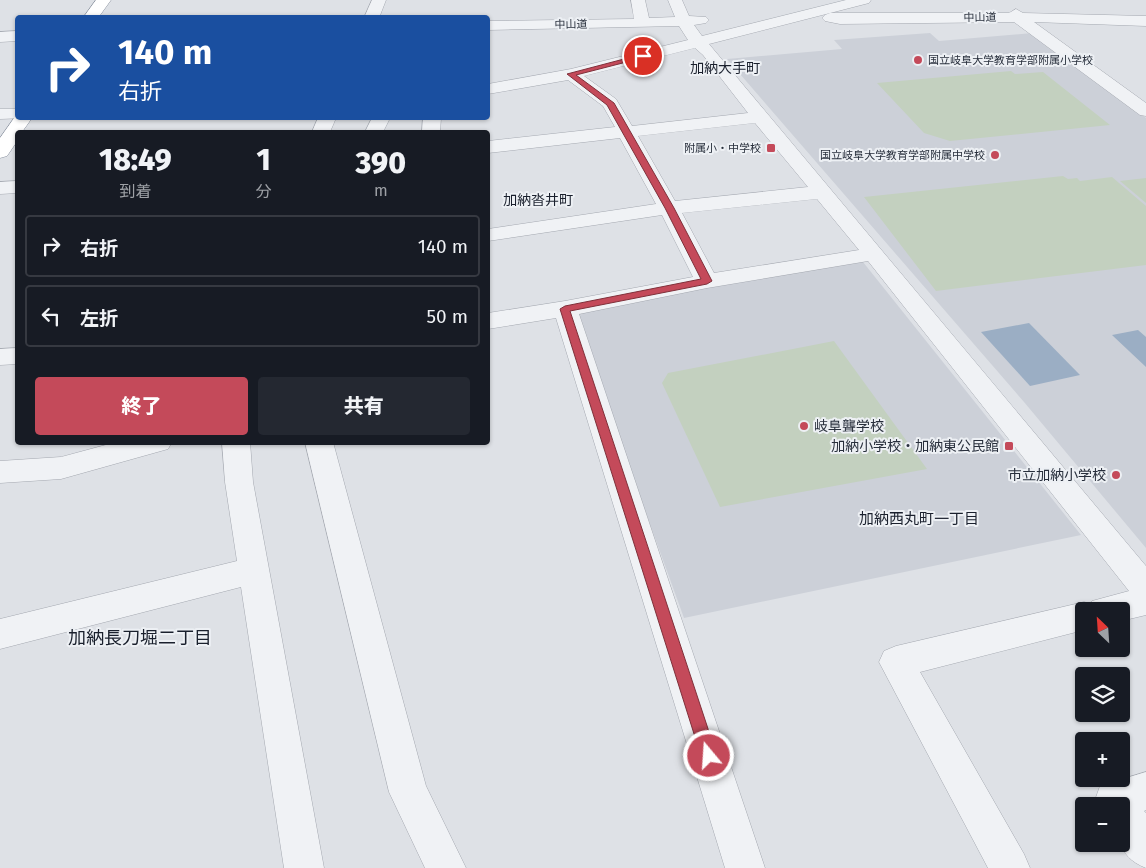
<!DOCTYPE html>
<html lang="ja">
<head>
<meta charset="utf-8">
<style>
  :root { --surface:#171b24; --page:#242831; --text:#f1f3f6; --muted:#9ea1a6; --line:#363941; --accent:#c44a5a }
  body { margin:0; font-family:"Fira Sans","Noto Sans JP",sans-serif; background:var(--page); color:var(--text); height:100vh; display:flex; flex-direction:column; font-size:19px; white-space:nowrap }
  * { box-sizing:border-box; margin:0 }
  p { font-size:16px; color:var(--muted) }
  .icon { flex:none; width:28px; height:28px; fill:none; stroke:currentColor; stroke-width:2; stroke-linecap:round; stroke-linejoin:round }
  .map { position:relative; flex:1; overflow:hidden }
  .side { position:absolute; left:15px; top:130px; width:475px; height:315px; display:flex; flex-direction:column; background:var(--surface); border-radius:5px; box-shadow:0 1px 4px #0004 }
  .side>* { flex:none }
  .hud { position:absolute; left:15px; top:15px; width:475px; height:105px; border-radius:5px; box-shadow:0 1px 4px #0004; background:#1a4fa0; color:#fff; overflow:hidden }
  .needle { width:32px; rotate:335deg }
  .controls { position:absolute; left:1075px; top:602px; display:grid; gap:10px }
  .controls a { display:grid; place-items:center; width:55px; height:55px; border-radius:5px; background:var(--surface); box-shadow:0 1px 4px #0004; font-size:25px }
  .pin { position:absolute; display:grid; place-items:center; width:42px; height:42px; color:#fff; margin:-21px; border:2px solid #fff; border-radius:50%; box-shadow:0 1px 5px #0007 }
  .me { position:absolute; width:55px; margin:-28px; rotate:342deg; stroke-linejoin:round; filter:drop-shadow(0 0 4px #0008) }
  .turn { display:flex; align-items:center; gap:18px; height:105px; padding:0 20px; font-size:22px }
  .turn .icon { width:65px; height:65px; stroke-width:2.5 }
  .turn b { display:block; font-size:35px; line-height:42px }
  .eta { display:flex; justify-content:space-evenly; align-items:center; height:85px; text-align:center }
  .eta b { font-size:30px; font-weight:800; line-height:35px }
  .button { display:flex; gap:10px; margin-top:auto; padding:10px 20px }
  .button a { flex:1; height:58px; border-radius:5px; background:var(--accent); color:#fff; font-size:20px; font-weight:800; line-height:58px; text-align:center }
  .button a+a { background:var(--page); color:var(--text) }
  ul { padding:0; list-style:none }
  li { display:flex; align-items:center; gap:15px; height:62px; margin:0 10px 8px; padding:0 10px; border:2px solid var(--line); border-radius:5px }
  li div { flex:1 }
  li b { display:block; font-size:19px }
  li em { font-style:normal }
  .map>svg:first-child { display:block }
  .built { fill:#ccd0d8 }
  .green { fill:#c3d0bf }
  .water { fill:#9baec4 }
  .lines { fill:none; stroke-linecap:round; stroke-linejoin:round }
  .minor-casing { stroke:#a4a8b0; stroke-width:1 }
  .highway-casing { stroke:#868e9c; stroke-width:1 }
  .minor { fill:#f0f2f5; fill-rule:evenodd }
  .highway { fill:#fff; fill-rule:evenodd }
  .route { fill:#c44a5a; stroke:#7f303a }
  .poi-dot { fill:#c44a5a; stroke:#edf0f4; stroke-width:2 }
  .labels { text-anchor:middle; stroke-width:4; stroke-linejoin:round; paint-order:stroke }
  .far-street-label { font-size:11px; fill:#282f3c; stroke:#edf0f4 }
  .far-poi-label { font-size:11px; fill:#282f3c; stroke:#edf0f4; text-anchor:end }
  .far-quarter-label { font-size:14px; fill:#1a202d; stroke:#edf0f4 }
  .poi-label { font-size:14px; fill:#282f3c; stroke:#edf0f4; text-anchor:end }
  .neighbourhood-label { font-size:15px; fill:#1a202d; stroke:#edf0f4 }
  .near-neighbourhood-label { font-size:18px; fill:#1a202d; stroke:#edf0f4 }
</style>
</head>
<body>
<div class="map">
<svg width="1146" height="868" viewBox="0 0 1146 868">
  <rect width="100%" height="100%" fill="#dee1e6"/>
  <g class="built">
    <polygon points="930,33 939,41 1033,33 1146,118 1146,548 1024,402 727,59 842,49 834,40"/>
    <polygon points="863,262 1081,535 684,618 575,317 580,311 709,286"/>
  </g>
  <g class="green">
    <polygon points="1011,71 1015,74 1043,72 1110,125 950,141 924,133 877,83"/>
    <polygon points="1063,176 1068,179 1077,178 1080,181 1112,177 1146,206 1146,265 936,291 864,197"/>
    <polygon points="1146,178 1146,203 1120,181"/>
    <polygon points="834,341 927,469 720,507 662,383 668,373"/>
  </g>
  <g class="water">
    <polygon points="1029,323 1080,375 1030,386 981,332"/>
    <polygon points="1138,330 1146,337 1146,367 1112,335"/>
  </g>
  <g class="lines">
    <g class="minor-casing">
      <g id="minor">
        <polygon points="372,0 386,0 379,18 364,18"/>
        <path d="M631,0H645L649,18L675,17L668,0H682L689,16L706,17L709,20L706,23L694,25L702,36L846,0H871L869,3L709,44L1146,566V615L1121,621V611H1084V630L920,672L1024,854L1030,868H988L879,662L884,651L896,646L1084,602L1091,604L1092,601L1129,591L868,261L707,288L579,314L765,868H725L556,318L488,329V313L565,301L693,277L662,215L488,241V229L656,204L620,138L488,153V141L615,127L603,106L568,80L488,94V84L571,69L688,40L679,26L488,30V21L634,19ZM695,48L703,55L748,113L632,126L616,99L584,76ZM755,123L808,187L675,201L638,136ZM817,199L859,250L714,273L682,213Z"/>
        <polygon points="1016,9 1023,13 1146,16 1146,26 1034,22 1146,103 1146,116 1140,115 1014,22 840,24 825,21 822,18 825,15 830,13 1009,13"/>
        <polygon points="18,31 18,41 0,42 0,32"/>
        <polygon points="0,109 18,109 18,118 25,118 0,119"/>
        <polygon points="318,118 336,118 330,132 312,132"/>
        <polygon points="372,118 390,118 383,132 365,132"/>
        <polygon points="423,118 441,118 440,132 422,132"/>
        <polygon points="18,181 18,193 0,194 0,182"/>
        <polygon points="18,348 18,364 0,365 0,349"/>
        <polygon points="117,442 172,442 168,449 61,479 0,483 0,461 61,457"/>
        <polygon points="222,442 250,442 253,482 324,868 284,868 241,587 0,649 0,619 237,561 225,482"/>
        <polygon points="305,442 333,442 426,786 466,868 425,868 389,792"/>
        <path d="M1146,772V810L1144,811L1146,813V868C1114,855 1121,836 1121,806H1097L1095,800L1100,786Z"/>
      </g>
    </g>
    <g class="highway-casing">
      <g id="highway">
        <polygon points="96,0 111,0 98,18 83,18"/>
        <polygon points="17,114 18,118 32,118 22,132 18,132 18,140 7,156 0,158 0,138"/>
      </g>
    </g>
    <use href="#minor" class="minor"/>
    <use href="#highway" class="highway"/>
  </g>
  <polygon class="route" points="643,54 647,56 646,57 576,75 614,103 674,208 712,281 707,284 570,311 717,756 714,761 709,764 703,761 701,756 560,309 565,306 701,279 665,208 607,105 567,74"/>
  <g class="poi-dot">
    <circle cx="918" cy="60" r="5"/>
    <rect x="766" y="143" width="10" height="10" rx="2.5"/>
    <circle cx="995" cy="155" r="5"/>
    <circle cx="804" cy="426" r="5"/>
    <rect x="1004" y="441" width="10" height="10" rx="2.5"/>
    <circle cx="1116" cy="475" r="5"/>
  </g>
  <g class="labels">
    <g class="far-street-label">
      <text transform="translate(980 17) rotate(-1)" y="4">中山道</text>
      <text transform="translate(571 24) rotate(-1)" y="4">中山道</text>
    </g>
    <g class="far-poi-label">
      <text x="928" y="64" text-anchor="start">国立岐阜大学教育学部附属小学校</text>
      <text x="761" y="152">附属小・中学校</text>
      <text x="985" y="159">国立岐阜大学教育学部附属中学校</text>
    </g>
    <g class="far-quarter-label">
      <text x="725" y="73">加納大手町</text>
      <text x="538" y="205">加納沓井町</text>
    </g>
    <g class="poi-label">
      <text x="814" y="431" text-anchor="start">岐阜聾学校</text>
      <text x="999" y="451">加納小学校・加納東公民館</text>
      <text x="1106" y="480">市立加納小学校</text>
    </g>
    <g class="neighbourhood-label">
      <text x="919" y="524">加納西丸町一丁目</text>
    </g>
    <g class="near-neighbourhood-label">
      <text x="140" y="644">加納長刀堀二丁目</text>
    </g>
  </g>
</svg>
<div class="controls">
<a><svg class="needle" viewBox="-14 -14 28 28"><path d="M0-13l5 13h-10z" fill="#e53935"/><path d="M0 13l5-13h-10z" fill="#9ea1a6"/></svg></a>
<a><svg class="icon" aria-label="layers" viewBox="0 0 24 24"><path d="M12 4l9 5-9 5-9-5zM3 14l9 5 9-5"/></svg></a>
<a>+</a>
<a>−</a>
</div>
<div class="pin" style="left:643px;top:56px;background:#d93025"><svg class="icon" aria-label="arrive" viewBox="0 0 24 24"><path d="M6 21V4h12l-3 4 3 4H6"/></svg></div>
<svg class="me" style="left:709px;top:756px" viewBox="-20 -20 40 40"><circle r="17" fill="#c44a5a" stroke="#fff" stroke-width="3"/><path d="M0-11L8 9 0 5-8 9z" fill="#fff"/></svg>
<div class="hud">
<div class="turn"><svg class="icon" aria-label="right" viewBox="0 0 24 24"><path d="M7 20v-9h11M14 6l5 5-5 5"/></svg><div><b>140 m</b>右折</div></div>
</div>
<section class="side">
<div class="eta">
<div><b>18:49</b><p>到着</p></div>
<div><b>1</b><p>分</p></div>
<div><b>390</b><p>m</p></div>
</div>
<ul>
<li><svg class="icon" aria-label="right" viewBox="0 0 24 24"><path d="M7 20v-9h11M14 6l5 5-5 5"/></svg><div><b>右折</b></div><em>140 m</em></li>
<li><svg class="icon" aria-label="left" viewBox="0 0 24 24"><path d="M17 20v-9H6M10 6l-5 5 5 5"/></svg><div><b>左折</b></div><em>50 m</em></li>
</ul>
<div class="button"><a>終了</a><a>共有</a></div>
</section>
</div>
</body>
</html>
